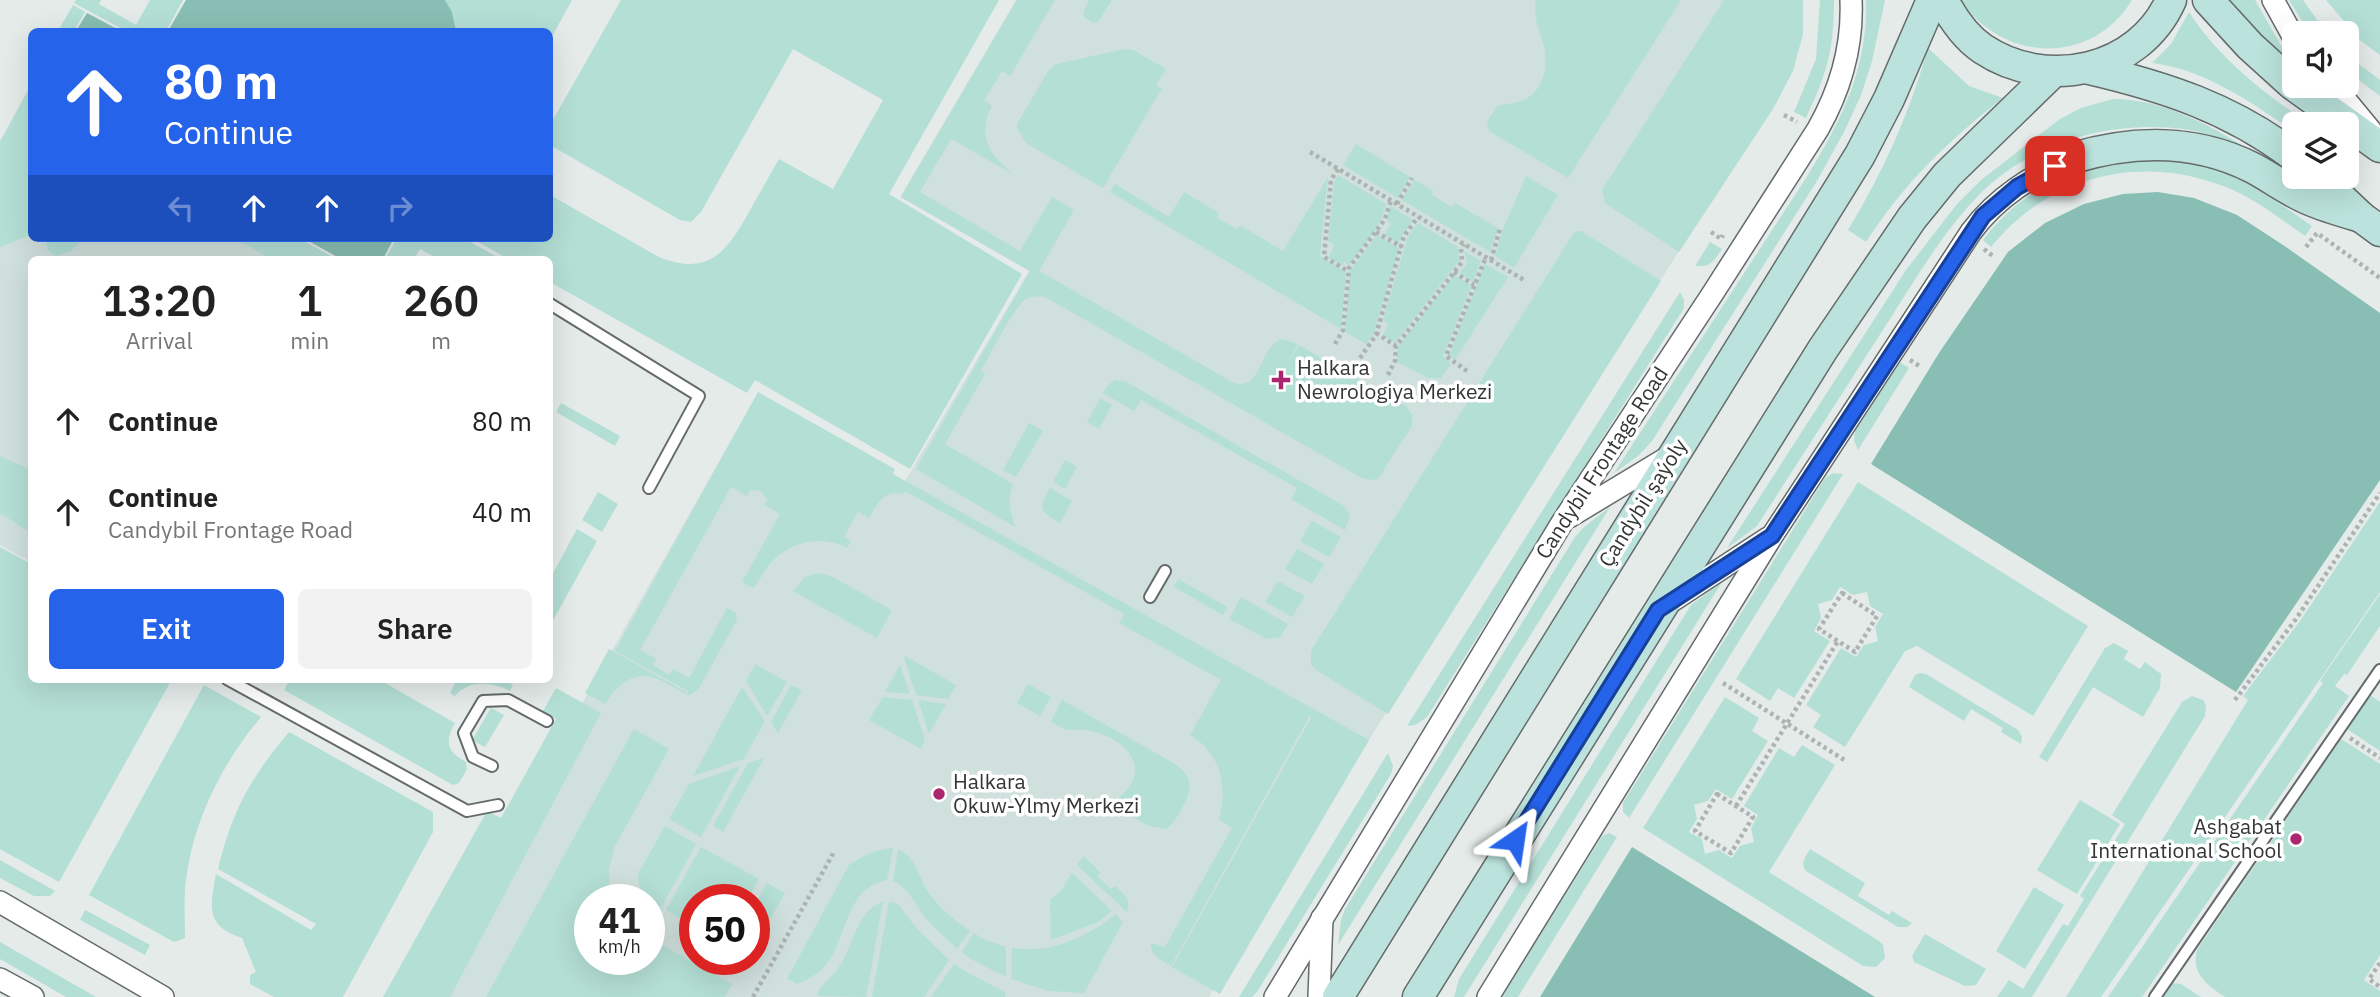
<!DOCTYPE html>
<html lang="en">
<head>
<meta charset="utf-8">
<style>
  :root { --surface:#fff; --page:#f2f2f2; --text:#222; --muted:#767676; --accent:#2563eb }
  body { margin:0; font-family:"IBM Plex Sans",sans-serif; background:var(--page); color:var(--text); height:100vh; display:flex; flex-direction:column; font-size:26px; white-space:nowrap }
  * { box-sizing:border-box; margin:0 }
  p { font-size:23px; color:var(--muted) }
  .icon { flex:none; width:38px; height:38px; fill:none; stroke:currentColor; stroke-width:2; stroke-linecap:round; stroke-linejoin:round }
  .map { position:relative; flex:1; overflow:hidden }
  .sheet { position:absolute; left:28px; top:256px; width:525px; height:427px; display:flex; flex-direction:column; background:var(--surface); border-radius:10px; box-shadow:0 7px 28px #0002 }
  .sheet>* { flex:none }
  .banner { position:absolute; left:28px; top:28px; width:525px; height:214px; border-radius:10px; box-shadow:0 7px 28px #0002; background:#2563eb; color:#fff; overflow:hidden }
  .fabs { position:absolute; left:2282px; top:21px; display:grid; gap:14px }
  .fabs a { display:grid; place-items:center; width:77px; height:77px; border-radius:10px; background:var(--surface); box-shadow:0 7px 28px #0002; font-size:35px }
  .speed { position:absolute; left:574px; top:884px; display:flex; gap:14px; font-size:35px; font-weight:700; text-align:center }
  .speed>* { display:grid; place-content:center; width:91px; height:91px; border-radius:50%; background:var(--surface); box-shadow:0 7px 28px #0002; line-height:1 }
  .speed small { font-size:18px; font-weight:400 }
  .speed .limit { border:10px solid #d22; background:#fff; color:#111 }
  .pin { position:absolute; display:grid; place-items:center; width:60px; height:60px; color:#fff; margin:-30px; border-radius:14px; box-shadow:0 4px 10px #0006 }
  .me { position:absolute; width:77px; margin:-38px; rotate:32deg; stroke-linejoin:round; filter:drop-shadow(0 0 5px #0008) }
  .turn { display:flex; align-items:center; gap:24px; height:147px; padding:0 21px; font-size:32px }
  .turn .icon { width:91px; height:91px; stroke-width:2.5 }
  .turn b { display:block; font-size:49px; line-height:60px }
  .lanes { display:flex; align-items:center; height:66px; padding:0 21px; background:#0003; justify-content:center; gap:35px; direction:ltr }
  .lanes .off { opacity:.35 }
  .eta { display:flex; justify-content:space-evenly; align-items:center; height:119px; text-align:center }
  .eta b { font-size:42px; font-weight:600; line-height:49px }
  .button { display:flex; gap:14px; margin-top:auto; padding:14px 21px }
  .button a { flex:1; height:80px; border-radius:10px; background:var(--accent); color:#fff; font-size:28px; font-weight:600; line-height:80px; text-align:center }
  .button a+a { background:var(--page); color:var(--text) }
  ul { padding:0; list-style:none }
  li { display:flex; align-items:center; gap:21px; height:91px; padding:0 21px }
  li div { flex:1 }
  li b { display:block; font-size:26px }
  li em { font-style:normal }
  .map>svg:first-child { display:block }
  .built { fill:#d0e0dc; fill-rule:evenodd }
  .green { fill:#b4dfd5 }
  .forest { fill:#88beb3 }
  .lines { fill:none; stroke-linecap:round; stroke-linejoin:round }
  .lane-casing { stroke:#656b6a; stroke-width:14 }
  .street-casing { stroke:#656b6a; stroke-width:24 }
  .secondary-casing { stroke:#656b6a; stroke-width:33 }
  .path { stroke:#adb3b1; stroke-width:4.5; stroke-dasharray:3.5 3.5; stroke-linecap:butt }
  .lane { stroke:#fff; stroke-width:10 }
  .street { stroke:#fff; stroke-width:21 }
  .secondary { stroke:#bbe2dc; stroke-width:30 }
  .route-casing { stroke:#184099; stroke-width:18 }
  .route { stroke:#2563eb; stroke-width:12 }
  .poi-dot { fill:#aa2670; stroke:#fff; stroke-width:2.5 }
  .labels { text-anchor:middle; stroke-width:7; stroke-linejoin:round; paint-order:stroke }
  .poi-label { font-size:21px; fill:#343636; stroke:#fff; text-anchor:start }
  .street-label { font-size:21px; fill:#343636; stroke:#fff }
</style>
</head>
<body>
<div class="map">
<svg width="2380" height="997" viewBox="0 0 2380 997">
  <rect width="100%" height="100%" fill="#e4ebe9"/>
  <g class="built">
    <path d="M1016,0H1801L1679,251L1363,749L1209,997H416L751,405L901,488L1029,271L900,197ZM590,900H649V959H590ZM695,900H754V959H695Z"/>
    <polygon points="29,88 32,89 32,238 299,238 337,259 32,259 31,562 0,545 0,141"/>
  </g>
  <g class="green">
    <polygon points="76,0 101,0 99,4 136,25 150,0 183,0 166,31 126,31 74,3"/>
    <polygon points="445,0 572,0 550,40 550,32 456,31 452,12"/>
    <path d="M621,0H999L889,194L1022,274L910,469L755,380L747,393L550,282V259H508L471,238H550V195L659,257C708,277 727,252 749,212C759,194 769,177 779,159L833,189L883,100L793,49L701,212L691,222L680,220L550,145V125Z"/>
    <path d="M1017,0H1055L1010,76L1002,71L984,100L992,106C976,135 990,155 1013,174L951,139L920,192L1020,251L1052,197L1074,210L1039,271L1234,383C1264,390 1259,344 1283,339L1298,344L1284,370L1299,345L1406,406L1412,415V426L1378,479L1372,480L1362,478L1047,298C1040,296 1033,295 1026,299C1014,306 989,357 981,371L985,374L945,444L1013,484C1007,500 1010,511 1015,527L916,469L1030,271L901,197Z"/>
    <polygon points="1089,0 1112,0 1098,22 1093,23 1085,18 1083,13"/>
    <path d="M1536,0H1681L1568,178L1489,131L1487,122L1497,106C1506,104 1516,103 1524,100C1545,90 1549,63 1543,43C1538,27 1533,16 1536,0Z"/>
    <polygon points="1724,0 1803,0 1803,34 1793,71 1773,109 1679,252 1605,203 1602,190"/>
    <path d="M1820,0H1834C1834,50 1827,73 1806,118L1794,112L1816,59Z"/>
    <path d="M1866,0H1885L1872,61L1861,95L1845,130L1817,181L1652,441L1638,456L1614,473L1808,175C1842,119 1868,68 1866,0Z"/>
    <path d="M1961,0H2132C2092,66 2002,63 1961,0Z"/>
    <path d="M2230,0H2255L2283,49V52C2262,45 2243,18 2230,0Z"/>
    <polygon points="2289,0 2303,0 2326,33 2310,33"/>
    <polygon points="2326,0 2380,0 2380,55 2361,41"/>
    <polygon points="73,5 85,12 74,31 58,31"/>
    <path d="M2189,12C2214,51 2252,84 2291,111L2281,123C2244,97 2198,68 2152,63L2171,44Z"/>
    <path d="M1928,48L1969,86L2003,98C1948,141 1904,183 1866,242L1848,230C1883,172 1910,113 1928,48Z"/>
    <polygon points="1125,49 1133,50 1166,69 1156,85 1162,88 1103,188 1026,143 1017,128 1018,122 1049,70 1056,64"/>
    <polygon points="2347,55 2380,80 2380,96 2347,71"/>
    <polygon points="29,89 32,90 31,235 0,247 0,142"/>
    <path d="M2113,99C2159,99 2202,121 2240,144C2221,140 2203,132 2184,129C2114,120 2038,140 1986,188C1945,227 1916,279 1886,325C1843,392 1800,459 1757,526L1727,548L1906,270L1957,204L1981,180L2060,119L2081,108Z"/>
    <polygon points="1356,144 1410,177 1398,198 1343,165"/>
    <path d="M2132,160C2144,160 2158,159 2170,160C2226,163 2268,196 2312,226L2305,236C2279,218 2253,197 2223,186C2139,153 2047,177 1991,247L1983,240C2025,186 2067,172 2132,160Z"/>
    <path d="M1338,175L1386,204C1381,228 1364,245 1349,265L1344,262L1341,266L1328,258L1335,245L1328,241L1334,182Z"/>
    <polygon points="1526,176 1558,195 1514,268 1495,256 1503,229"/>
    <polygon points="1328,177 1320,256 1346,272 1341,329 1110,192 1115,184 1169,217 1184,192 1219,213 1217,218 1237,229 1240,225 1283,251"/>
    <polygon points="1415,180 1433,191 1432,195 1452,207 1455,203 1498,228 1490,252 1402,200"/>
    <polygon points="1390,206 1413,220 1398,243 1384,235 1391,224 1387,221"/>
    <polygon points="1418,223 1458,247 1459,261 1395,343 1383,335 1389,324 1383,320 1408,236"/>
    <polygon points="1577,231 1581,231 1661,281 1388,714 1316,670 1311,665 1311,651 1573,234"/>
    <polygon points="1377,235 1399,248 1374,333 1366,344 1345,332 1350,271"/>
    <polygon points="44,238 73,238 79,243 70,252 55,256 48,250"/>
    <polygon points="234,238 298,238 336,259 266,259 267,257"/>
    <polygon points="397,238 463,238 501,259 438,259 420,249 414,259 385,259"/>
    <path d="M1710,242L1722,249C1714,261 1710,268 1695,266Z"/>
    <polygon points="1464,251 1481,261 1473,282 1459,273 1467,263"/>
    <polygon points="1485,264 1508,277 1455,360 1449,355"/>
    <polygon points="1454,275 1471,286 1443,356 1451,364 1441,378 1428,378 1397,362 1398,347"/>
    <polygon points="1680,292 1684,300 1684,308 1427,717 1415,725 1407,726"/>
    <polygon points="1898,361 1909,368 1858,450 1854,440 1855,429"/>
    <polygon points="1115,380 1125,381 1344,506 1350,515 1345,530 1291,499 1297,488 1141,400 1134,411 1103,393 1108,385"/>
    <path d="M758,392L895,469L893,474L1369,740L1220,994L1172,967L1311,718L1309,717L1171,966C1161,960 1150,956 1151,943L1165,947L1232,828L1219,820C1228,787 1221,753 1190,735L1221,680L1119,623L1124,614L1221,668L905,491L903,494C885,488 877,504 869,518L858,512L844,537L851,541L847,548C820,534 788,542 769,565C763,572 760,581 753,588L742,582L780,514L764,505L767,500L761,491L750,490L747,496L731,487L640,650L656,659L653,665L669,675L673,669L689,678L727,608L736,613L737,620L699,688L690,695H686L688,691L615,651Z"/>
    <polygon points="1100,398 1112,405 1099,429 1087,422"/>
    <polygon points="561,403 620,436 615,446 556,412"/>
    <polygon points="1029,423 1043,431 1016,477 1003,470"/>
    <polygon points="0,456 31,470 31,533 0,513"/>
    <polygon points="1065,460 1077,467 1065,489 1053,482"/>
    <polygon points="1833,473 1843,474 1629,818 1623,812 1623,803 1825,478"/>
    <polygon points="1858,482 2088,626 2033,716 1917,646 1905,651 1845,747 1813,727 1821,715 1806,705 1841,648 1856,657 1864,645 1878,641 1875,627 1883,614 1870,606 1867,592 1853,595 1840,587 1832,600 1818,604 1821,618 1814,631 1830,641 1794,698 1778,688 1770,701 1736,679"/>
    <path d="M1050,488L1072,501L1060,523C1039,511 1038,509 1050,488Z"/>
    <polygon points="598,492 618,504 602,532 582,520"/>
    <polygon points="2380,502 2380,592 2101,997 2066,997 2248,700 2243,696 2300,621"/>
    <polygon points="1610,507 1338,945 1341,920 1345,909 1575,537 1583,528"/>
    <polygon points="1312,521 1341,537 1329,557 1300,541"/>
    <polygon points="577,529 597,541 550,626 550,579"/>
    <polygon points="0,547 31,564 32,679 172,679 59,882 0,849"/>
    <polygon points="1297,549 1324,564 1312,584 1285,569"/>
    <polygon points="819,573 831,576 892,610 877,638 793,591 805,577"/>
    <polygon points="1178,579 1227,607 1223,615 1174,587"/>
    <polygon points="1278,581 1305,596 1292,617 1265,602"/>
    <polygon points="1722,582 1464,997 1454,997 1459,979 1691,605"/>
    <polygon points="2380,594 2380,626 2347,675 2344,674 2335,686 2349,696 2142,997 2108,997 2323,683 2320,681"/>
    <polygon points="1241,597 1288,624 1280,637 1267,639 1229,619"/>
    <polygon points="2114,643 2128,651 2124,659 2140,669 2145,662 2161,674 2160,688 2143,717 2093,687 2047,762 2039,757 2105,648"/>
    <path d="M609,649L686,692L685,694C675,689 665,681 655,678C633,670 615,687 605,704L585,693Z"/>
    <polygon points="905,656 956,685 948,699 916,695 904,658"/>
    <polygon points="755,664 787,682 767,716 746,681"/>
    <polygon points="900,665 910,694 885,692"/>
    <polygon points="1920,673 1926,674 2018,730 2022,737 2021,744 2001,732 2003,728 1971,709 1964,721 1909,687 1915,675"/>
    <path d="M290,679H378L455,723C444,742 447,752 466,762L467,769L459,783L453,785L284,690Z"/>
    <path d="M457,679H502L513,685L510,691C492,682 469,679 455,696L450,693Z"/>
    <polygon points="1028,684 1051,697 1040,716 1017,703"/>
    <path d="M204,685L261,717C220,766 191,825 185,889C184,905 185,922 185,938L174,942L89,895Z"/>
    <polygon points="791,685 802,690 778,733 771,722"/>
    <polygon points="742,687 765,721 744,759 693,776"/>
    <polygon points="556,688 601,713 450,997 383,997 487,811 501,818 556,719 543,711"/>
    <polygon points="2370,695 2380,702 2380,751 2347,729"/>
    <polygon points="2192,696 2203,700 2206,705 2205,716 2032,997 1997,997 2009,980 2023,989 2063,924 2068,926 2084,899 2080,896 2125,824 2112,815 2182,702"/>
    <polygon points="883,697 912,700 925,740 921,749 869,720"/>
    <polygon points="1725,697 1759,718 1752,731 1768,741 1732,799 1716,789 1708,801 1694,805 1697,819 1689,832 1702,839 1705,854 1719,850 1732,858 1740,846 1754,842 1751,828 1758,815 1744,806 1779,748 1794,757 1802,745 1835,765 1769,872 1879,941 1883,945 1885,958 1876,967 1863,966 1643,828"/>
    <polygon points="918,700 946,704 929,734"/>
    <path d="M1062,700L1175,764C1195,779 1192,790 1181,810C1176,818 1173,824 1167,829L1149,826L1109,804C1121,797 1135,786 1135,770C1135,747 1107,734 1087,730C1080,729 1072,731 1065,729C1061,728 1055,724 1051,721Z"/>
    <polygon points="491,708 504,715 485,747 472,740"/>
    <polygon points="634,729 669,749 614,848 609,870 610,893 613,899 590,900 590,959 649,959 649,938 732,984 725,997 486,997"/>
    <path d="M289,732L433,812V832L343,997H274L250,984V975L256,972L242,938C205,926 210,907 216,874L311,930L316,924L218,869C233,809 250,779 289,732Z"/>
    <path d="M2341,739L2380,764V955L2364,980L2380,991V997H2225C2207,985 2191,974 2197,950Z"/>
    <polygon points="1388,753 1393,766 1391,774 1257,992 1252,997 1239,997"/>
    <polygon points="764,758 723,832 713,826 748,763"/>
    <polygon points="740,766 701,837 669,819 689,784"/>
    <polygon points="2080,800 2120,824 2077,894 2037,870"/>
    <path d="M665,826L696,844L661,908C646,899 638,892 638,874Z"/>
    <polygon points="1609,833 1617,837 1518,997 1502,997 1602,836"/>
    <polygon points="701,847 759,879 748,899 695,900 695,927 666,910"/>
    <path d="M893,848L887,880C846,888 848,934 828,962C820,973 809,979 797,984L787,979L849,865C863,855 875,850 893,848Z"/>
    <path d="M1810,849L1865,883L1858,896L1889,915L1892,911L1912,923L1907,927H1898L1806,871C1800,863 1805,858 1810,849Z"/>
    <path d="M898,850C916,855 919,880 929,893C940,909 954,920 970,931L957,949C948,940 938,931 929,922C917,908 910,888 893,881Z"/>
    <path d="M1084,856L1100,872L1097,876L1111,889L1115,886C1124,894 1132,900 1127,912L1077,865Z"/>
    <polygon points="0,860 55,891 50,896 34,896 0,878"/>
    <polygon points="1072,873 1112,911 1098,922 1051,940 1050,900 1062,890"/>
    <polygon points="767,883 785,893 754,948 754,906"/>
    <polygon points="2034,887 2064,905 2025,969 1996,951"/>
    <polygon points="889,901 898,904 917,929 949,960 924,997 872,997"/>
    <path d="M883,902L866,997L818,996C818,985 831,979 837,970C853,949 856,910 883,902Z"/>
    <polygon points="85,910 150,945 145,955 80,920"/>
    <path d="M1116,914L1123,922L1084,993L1049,991L1011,979L1012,948C1051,954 1085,938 1116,914Z"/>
    <polygon points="974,933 983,939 1006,947 1006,977 973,960 962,952"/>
    <polygon points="1925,934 1986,969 1976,985 1965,986 1914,962 1912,956"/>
    <polygon points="0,942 96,997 66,997 0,959"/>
    <polygon points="954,964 970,974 1005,992 1005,997 931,997"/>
    <polygon points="2173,983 2181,984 2201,997 2163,997"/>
  </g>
  <g class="forest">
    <polygon points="186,0 445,0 452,12 456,31 168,31"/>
    <polygon points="87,13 121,31 76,31"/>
    <polygon points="2158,192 2194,198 2237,215 2283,245 2380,313 2380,480 2236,692 1871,464 1939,353 2008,252 2045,223 2084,204 2123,194"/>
    <polygon points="303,238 394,238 383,259 341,259"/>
    <polygon points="1632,847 1875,997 1540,997"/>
  </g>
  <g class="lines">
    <g class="lane-casing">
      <g id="lane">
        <polyline points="550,304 699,396 649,488"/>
        <polyline points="1150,597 1165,571"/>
        <polyline points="227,679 467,811 498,805"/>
        <polyline points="492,766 473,757 464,733 483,701 508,700 547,721"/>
        <polyline points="2155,997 2380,670"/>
      </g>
    </g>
    <g class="street-casing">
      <g id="street">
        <polyline points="2273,0 2294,38"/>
        <polyline points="2334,86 2372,132"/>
        <polyline points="1569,517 1670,456"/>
        <polyline points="1669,603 1768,538"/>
        <polyline points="0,902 163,997"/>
        <polyline points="0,979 33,997"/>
        <path d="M1275,997L1563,521L1713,293L1818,129C1840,90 1853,46 1851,0"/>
        <polyline points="1319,997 1322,918"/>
        <path d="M1488,997L1772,536L1971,232C1997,197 2032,175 2073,158"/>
      </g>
    </g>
    <g class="secondary-casing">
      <g id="secondary">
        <path d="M1943,0C1953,19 1965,37 1983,49C2046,91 2139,72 2171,0"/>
        <polyline points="2208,0 2250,46 2292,84 2380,147"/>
        <path d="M2089,69C2166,87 2230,108 2294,156"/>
        <path d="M2073,158C2133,140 2196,139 2253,168C2272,178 2290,192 2310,200C2326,207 2344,212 2361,217"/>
        <polyline points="2319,177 2361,217 2380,231"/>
        <polyline points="1338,997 1860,155 1889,99 1932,0"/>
        <polyline points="1418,997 1823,349 1912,218 1947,175 2052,73"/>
      </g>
    </g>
    <g class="path">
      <polyline points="1784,115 1797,122"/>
      <polyline points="1310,152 1524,280"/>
      <polyline points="1338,169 1331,180 1324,257 1348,271"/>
      <polyline points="1397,204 1412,178"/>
      <polyline points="1376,232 1402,247"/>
      <polyline points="1711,232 1721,239 1723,235"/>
      <polyline points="2306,247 2317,233 2380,278"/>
      <polyline points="1984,249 1994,257"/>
      <polyline points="1491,260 1500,229"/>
      <polyline points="1454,272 1474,285"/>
      <polyline points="1376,333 1396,346"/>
      <polyline points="1335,344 1343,330 1349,268 1385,219 1391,200"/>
      <polyline points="1360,358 1376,335 1404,236 1418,217"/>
      <polyline points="1910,360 1921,367"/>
      <polyline points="1467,371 1446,356 1486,257"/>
      <polyline points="1388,375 1395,361 1396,346 1462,262 1461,249 1464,244"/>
      <polygon points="1842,593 1877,616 1855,652 1819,629"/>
      <polyline points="1723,683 1846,761"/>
      <polyline points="2235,700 2296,619 2380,493"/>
      <polyline points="2350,738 2380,758"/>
      <polygon points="1717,794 1753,817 1731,853 1695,831"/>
      <polyline points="1736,806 1838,641"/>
      <polyline points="2380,963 2369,979 2380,987"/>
      <polyline points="753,997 834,852"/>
    </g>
    <use href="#lane" class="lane"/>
    <use href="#street" class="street"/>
    <use href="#secondary" class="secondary"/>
  </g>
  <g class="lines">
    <g class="route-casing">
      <polyline id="route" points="1515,840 1658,610 1772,536 1983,216 2017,187 2055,166"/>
    </g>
    <use href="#route" class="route"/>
  </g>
  <g class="poi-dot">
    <path d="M1277.5 369.5h7v7h7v7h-7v7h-7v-7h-7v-7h7z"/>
    <circle cx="939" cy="794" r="7"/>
    <circle cx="2296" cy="839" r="7"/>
  </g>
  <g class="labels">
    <g class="poi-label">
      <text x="1297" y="375">Halkara<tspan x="1297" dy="24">Newrologiya Merkezi</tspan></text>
      <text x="953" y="789">Halkara<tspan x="953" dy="24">Okuw-Ylmy Merkezi</tspan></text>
      <text x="2282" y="834" text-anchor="end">Ashgabat<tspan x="2282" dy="24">International School</tspan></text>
    </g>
    <g class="street-label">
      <text transform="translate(1602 463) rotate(-57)" y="7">Candybil Frontage Road</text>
      <text transform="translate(1643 503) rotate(-58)" y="7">Çandybil şaýoly</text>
    </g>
  </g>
</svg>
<div class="fabs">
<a><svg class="icon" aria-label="sound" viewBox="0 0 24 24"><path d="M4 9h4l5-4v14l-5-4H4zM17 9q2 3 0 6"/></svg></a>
<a><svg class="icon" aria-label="layers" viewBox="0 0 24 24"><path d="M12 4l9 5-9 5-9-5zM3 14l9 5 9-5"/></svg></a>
</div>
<div class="speed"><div>41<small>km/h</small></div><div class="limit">50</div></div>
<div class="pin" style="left:2055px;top:166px;background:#d93025"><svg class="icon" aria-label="arrive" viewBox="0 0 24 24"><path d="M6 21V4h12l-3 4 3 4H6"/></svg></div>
<svg class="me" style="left:1515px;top:840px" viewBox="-20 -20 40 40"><path d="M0-17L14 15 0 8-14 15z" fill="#2563eb" stroke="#fff" stroke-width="4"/></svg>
<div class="banner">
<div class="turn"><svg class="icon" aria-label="ahead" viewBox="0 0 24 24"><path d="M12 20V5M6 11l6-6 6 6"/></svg><div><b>80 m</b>Continue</div></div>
<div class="lanes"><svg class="icon off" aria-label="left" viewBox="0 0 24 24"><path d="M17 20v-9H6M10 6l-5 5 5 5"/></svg><svg class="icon" aria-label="ahead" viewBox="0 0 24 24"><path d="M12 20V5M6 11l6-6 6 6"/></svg><svg class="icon" aria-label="ahead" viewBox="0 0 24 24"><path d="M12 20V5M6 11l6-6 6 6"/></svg><svg class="icon off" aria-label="right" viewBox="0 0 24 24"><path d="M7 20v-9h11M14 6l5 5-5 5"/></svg></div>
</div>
<section class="sheet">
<div class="eta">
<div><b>13:20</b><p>Arrival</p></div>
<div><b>1</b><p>min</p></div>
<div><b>260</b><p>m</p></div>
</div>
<ul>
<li><svg class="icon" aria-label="ahead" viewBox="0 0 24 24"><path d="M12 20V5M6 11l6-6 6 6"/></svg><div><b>Continue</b></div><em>80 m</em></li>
<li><svg class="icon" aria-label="ahead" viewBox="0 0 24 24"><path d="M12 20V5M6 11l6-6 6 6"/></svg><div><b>Continue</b><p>Candybil Frontage Road</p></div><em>40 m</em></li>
</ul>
<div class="button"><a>Exit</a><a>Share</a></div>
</section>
</div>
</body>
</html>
